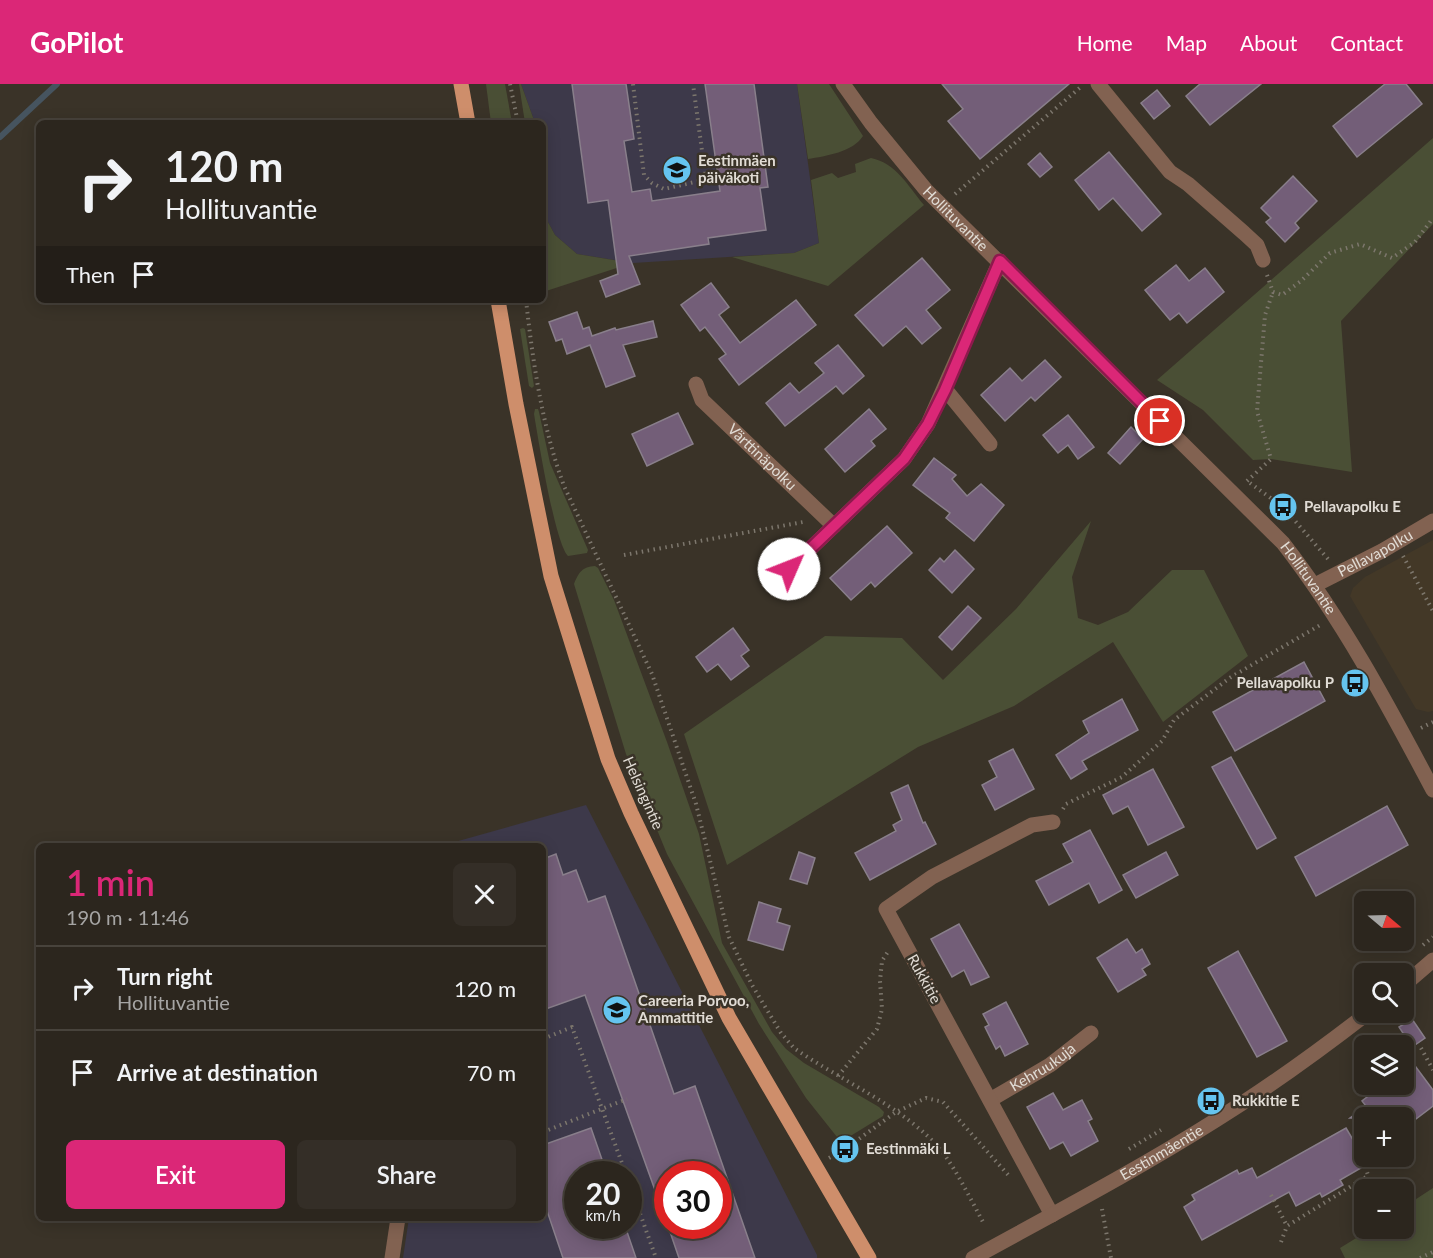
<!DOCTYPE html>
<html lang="en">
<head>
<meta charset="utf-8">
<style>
  :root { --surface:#2c261e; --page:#342e27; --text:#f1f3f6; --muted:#a6a5a4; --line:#48433c; --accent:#db2777 }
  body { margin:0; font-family:Lato,sans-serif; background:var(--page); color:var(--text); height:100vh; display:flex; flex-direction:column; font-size:22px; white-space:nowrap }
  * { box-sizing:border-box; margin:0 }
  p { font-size:20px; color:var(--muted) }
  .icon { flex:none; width:33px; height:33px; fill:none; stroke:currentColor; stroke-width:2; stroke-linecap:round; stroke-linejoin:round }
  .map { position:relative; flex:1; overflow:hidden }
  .side { position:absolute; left:36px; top:759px; width:510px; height:378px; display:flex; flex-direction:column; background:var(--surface); border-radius:9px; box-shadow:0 3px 15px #0003,0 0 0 2px var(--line) }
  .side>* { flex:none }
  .guide { position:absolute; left:36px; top:36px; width:510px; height:183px; border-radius:9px; box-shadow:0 3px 15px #0003,0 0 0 2px var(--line); background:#2c261e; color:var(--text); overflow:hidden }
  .needle { width:39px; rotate:109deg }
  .tools { position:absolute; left:1354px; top:807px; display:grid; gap:12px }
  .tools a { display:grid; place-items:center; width:60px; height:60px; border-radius:9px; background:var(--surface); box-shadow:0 3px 15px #0003,0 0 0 2px var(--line); font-size:30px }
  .speed { position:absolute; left:564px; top:1077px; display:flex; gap:12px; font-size:30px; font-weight:700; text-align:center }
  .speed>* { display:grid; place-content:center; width:78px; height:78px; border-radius:50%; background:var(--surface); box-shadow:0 3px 15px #0003,0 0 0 2px var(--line); line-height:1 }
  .speed small { font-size:15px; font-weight:400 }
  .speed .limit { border:9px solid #d22; background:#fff; color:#111 }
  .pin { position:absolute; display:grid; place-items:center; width:51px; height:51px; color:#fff; margin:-26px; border:3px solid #fff; border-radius:50%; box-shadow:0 2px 6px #0007 }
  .me { position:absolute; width:66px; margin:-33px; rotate:46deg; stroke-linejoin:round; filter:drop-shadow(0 0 4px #0008) }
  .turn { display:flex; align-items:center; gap:21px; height:126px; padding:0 30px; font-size:27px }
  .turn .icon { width:78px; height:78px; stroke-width:2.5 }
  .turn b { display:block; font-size:42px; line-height:51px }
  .then { display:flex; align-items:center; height:57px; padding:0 30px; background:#0003; gap:12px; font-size:22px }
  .round { display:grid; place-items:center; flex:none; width:63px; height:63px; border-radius:9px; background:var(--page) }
  .overview { display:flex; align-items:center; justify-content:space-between; height:102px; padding:0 30px }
  h1 { font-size:36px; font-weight:600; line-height:45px; color:var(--accent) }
  .button { display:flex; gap:12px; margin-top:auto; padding:12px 30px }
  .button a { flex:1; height:69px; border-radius:9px; background:var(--accent); color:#fff; font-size:24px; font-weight:600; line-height:69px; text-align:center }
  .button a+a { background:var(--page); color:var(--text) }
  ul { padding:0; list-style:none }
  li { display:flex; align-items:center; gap:18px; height:84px; padding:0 30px; border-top:2px solid var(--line) }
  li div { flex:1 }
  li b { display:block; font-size:22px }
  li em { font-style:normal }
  header { display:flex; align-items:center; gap:36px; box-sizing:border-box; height:84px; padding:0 30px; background:var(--accent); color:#fff }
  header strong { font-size:28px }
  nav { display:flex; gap:33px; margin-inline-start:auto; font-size:21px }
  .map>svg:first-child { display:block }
  .built { fill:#433827 }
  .education { fill:#3d394a; fill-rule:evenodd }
  .green { fill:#4a4f35 }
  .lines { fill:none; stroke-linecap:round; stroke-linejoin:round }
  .stream { stroke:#46545f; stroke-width:6 }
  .building { fill:#735e78; stroke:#897f8b; stroke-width:1.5 }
  .path { stroke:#7d776d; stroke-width:4; stroke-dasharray:1.5 4.5; stroke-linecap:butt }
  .minor { stroke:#826251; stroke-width:15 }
  .major { stroke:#ce8e6b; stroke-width:15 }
  .route-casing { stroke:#8e194d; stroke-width:15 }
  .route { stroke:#db2777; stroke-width:10 }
  .labels { text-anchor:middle; stroke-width:5; stroke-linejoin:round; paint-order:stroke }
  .poi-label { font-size:15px; font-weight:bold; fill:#e1dcd5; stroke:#3a3328; text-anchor:start }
  .street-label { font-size:15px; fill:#e1dcd5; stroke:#3a3328 }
</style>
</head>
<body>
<header>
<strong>GoPilot</strong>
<nav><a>Home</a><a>Map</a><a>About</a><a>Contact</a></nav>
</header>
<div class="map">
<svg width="1433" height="1174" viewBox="0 0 1433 1174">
  <rect width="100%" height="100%" fill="#3a3328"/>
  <polygon class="built" points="1433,456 1433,627 1428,628 1416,625 1350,512 1353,504 1365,493"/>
  <g class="education">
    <polygon points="521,0 797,0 819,159 794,169 633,179 577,170 555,151 543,129 546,98 543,77 543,39 535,39"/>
    <path d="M586,721L817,1171V1174H403L409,1134H543V762L444,761ZM578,1090H628V1142H578ZM668,1090H718V1142H668Z"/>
  </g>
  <g class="green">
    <polygon points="486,0 505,0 512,39 491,39"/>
    <polygon points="519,0 521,0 535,39 525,39"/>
    <path d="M797,0H829L863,52C853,68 826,72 808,75Z"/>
    <polygon points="1433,54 1433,140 1341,237 1352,388 1271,375 1253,376 1203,326 1157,296"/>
    <path d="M871,74C896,79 908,102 924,121L828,202L732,173L794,169L819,159L811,96L832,89L838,94L856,88L855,80Z"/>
    <polygon points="543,129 555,151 577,170 632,179 543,208"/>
    <polygon points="523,244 525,245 534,302 532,304 529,302 520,245"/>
    <path d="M535,325H538L539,328L550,379L588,466L587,469L568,472C555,459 538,354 534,330Z"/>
    <polygon points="1091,437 1072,493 1078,534 1098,541 1128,528 1172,486 1204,486 1248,572 1163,638 1113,558 1014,622 918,663 727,781 684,650 825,552 902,554 943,596 1016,525"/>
    <path d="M595,482L598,484L614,516L667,658L699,750L722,859L772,948L786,965L804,979L879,1023L884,1028L883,1032L844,1056L837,1053L806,1014L759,940L667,770L626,670L574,500C579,488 582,483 595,482Z"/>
    <polygon points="1433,1104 1433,1174 1345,1174 1340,1164 1371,1145 1404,1144 1404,1123"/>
  </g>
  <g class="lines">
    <polyline class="stream" points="0,53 57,0"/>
  </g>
  <g class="building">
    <polygon points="572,0 626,0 634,55 624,57 632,108 650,105 652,117 720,107 705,0 754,0 768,103 760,104 766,146 708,154 709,160 629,172 640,200 606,213 600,197 618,190 608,116 588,119"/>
    <polygon points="942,0 1069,0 980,75 948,37 963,25"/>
    <polygon points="1200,0 1261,0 1210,41 1186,12"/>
    <polygon points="1385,0 1406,0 1422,20 1357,73 1333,42"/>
    <polygon points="1157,6 1170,22 1154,35 1141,19"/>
    <polygon points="1109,68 1161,130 1142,147 1113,114 1099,126 1075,96"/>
    <polygon points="1040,69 1052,83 1040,93 1028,80"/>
    <polygon points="1293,92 1317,117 1295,139 1299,144 1285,158 1266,138 1271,134 1261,124"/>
    <polygon points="922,174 950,206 926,226 941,244 922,260 906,242 883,262 855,231"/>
    <polygon points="1176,181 1189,197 1205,184 1224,208 1187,239 1179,229 1170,236 1145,206"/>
    <polygon points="711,199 729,223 719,231 740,259 796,216 816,241 739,301 719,275 726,270 705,243 700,247 681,221"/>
    <polygon points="577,228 583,245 589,243 592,252 615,244 616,246 653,237 657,253 623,261 635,292 606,303 590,261 567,270 562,255 556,257 549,238"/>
    <polygon points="838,261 864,292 843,310 836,302 785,342 766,319 790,299 799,309 824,289 815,279"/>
    <polygon points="1045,276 1061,293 1035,317 1031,313 1005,337 981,311 1010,284 1022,297"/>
    <polygon points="869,325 886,345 871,357 875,362 845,388 825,365"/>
    <polygon points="678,329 693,360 647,382 632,350"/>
    <polygon points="1068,331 1094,363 1078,375 1068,361 1058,369 1043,351"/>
    <polygon points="1131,343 1143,355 1120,380 1108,369"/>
    <polygon points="934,374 956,391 952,395 967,412 981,400 1004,421 974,457 946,434 950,429 913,401"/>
    <polygon points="887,442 912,469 875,503 871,498 851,516 830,494"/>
    <polygon points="955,466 974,485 952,509 929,486 940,474 944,478"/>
    <polygon points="968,522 981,534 952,566 939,553"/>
    <polygon points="733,544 749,566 741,572 749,582 731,596 718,580 707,588 696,573"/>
    <polygon points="1304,578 1325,617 1235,667 1213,628"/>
    <polygon points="1122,615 1138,646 1082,677 1087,685 1071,695 1056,671 1089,649 1083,637"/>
    <polygon points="1013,665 1034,705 995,726 982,701 997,693 989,677"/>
    <polygon points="1231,673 1276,754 1257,765 1212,683"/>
    <polygon points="1153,685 1184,743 1148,761 1128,722 1113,730 1103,711"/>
    <polygon points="908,701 923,739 925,738 936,760 870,796 855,769 896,747 893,741 902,736 891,709"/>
    <polygon points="1387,722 1408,761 1316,812 1295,773"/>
    <polygon points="1090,746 1122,806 1099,819 1089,799 1049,821 1036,797 1073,778 1063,760"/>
    <polygon points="799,768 815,774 807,800 790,795"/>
    <polygon points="1166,768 1178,791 1136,814 1123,791"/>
    <polygon points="556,770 563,791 576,786 588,818 605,812 674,1010 695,1002 755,1174 679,1174 668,1142 718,1142 718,1090 668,1090 668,1133 665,1134 585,911 543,926 543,775"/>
    <polygon points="759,818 781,825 777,838 790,842 783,866 748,856"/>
    <polygon points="959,840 989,893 971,901 964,886 952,893 931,855"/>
    <polygon points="1127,855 1136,869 1142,865 1150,880 1142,885 1146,891 1118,908 1097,874"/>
    <polygon points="1238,867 1287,957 1257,973 1208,884"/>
    <polygon points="1006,918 1028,960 1005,972 1000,962 996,965 985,943 989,941 983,930"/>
    <polygon points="1412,935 1425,954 1412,963 1399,943"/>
    <polygon points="1404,967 1433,1006 1433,1022 1404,1044 1404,1034 1350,1034 1366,1022 1362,1017 1384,1000 1404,1000"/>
    <polygon points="1053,1009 1063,1026 1082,1016 1092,1035 1088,1037 1098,1057 1071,1072 1063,1058 1050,1065 1027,1023"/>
    <polygon points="591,1044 607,1090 578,1090 578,1142 625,1142 636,1174 563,1174 543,1115 543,1061"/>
    <polygon points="1346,1044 1359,1066 1353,1069 1361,1084 1340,1096 1343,1101 1322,1113 1320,1109 1296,1122 1289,1108 1202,1156 1184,1123 1195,1116 1192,1111 1237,1086 1239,1090 1252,1084 1257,1094"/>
  </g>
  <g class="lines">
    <g class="path">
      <polyline points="510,0 518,39"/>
      <polyline points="633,0 644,91 652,99 664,105 699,97 705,89 693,0"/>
      <polyline points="955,110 1082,2"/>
      <polyline points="1267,191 1273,208 1282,211 1301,197 1330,169 1360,160 1392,174 1415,158 1433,134"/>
      <path d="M526,216C533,279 542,342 564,402L652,590L696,720L729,853L752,901L781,949L794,964C841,997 909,1025 944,1070C959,1091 971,1116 983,1138"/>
      <polyline points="1247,397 1271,375 1257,327 1265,231 1273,208"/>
      <polyline points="1250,399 1283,423 1328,475"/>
      <polyline points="624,471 803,438 806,436"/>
      <polyline points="1403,472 1433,527"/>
      <polyline points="1421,644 1433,638"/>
      <polyline points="1063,725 1066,720 1122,693 1162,657 1174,636 1231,593 1322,540"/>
      <polyline points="1423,861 1433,853"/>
      <polyline points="543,955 572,943 626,1090"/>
      <polyline points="1421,964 1433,986"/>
      <polyline points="838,992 877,945 882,925 880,897 882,877 889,866"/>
      <polyline points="543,1048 627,1015"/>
      <polyline points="1129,1065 1161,1046"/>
      <polyline points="829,1074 845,1065 896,1028 926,1014 943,1018 1010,1093"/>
      <polyline points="628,1096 656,1174"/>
      <polyline points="1271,1111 1287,1142 1366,1093 1368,1091 1365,1082"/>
      <polyline points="1102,1125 1111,1174"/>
      <polyline points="1281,1158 1287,1142"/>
      <polyline points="1420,1174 1433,1168"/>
    </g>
    <g class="minor">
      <path id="s1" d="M843,0L871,39L926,106L1283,459C1342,535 1388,621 1433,706"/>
      <polyline points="1098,0 1170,88 1188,100 1244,149 1257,161 1263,176"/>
      <path id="s2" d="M696,300L702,316L834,442"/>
      <polyline points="945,305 990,360"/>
      <polyline points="789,485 904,375 928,340 1000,177"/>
      <path id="s3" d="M1315,501L1382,467L1433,437"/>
      <polyline points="1404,901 1433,876"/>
      <path id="s4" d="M990,1016L1050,981L1091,949"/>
      <polyline points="1052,1131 886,825 932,793 1032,741 1053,738"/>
      <polyline points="392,1174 398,1134"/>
      <path id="s5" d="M973,1174C1055,1129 1137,1086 1216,1036C1269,1003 1320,966 1369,928"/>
    </g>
    <g class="major">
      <polyline points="461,0 468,39"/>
      <polyline points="498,216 516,320 551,492 608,675 631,729 729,934 869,1174"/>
    </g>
  </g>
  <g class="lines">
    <g class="route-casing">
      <polyline id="route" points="789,485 904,375 928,340 945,306 1000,177 1160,337"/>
    </g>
    <use href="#route" class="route"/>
  </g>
  <defs>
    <g id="school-disc" transform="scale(1.5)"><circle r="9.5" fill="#65c4ef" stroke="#3a3328"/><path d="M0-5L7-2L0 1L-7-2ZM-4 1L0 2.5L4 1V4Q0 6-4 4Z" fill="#111"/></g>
    <g id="bus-disc" transform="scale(1.5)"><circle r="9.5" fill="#65c4ef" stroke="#3a3328"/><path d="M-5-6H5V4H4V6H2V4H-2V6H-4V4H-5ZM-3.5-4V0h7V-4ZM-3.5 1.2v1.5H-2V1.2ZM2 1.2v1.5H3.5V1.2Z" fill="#111"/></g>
  </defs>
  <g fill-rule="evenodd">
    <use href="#school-disc" x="677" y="86"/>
    <use href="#bus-disc" x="1283" y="423"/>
    <use href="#bus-disc" x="1355" y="599"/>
    <use href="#school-disc" x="617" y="926"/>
    <use href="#bus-disc" x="1211" y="1017"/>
    <use href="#bus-disc" x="845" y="1065"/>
  </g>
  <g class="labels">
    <g class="poi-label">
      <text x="698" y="82">Eestinmäen<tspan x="698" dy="17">päiväkoti</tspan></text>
      <text x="1304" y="428">Pellavapolku E</text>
      <text x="1334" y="604" text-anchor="end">Pellavapolku P</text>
      <text x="638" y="922">Careeria Porvoo,<tspan x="638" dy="17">Ammattitie</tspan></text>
      <text x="1232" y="1022">Rukkitie E</text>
      <text x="866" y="1070">Eestinmäki L</text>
    </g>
    <g class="street-label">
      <text dy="5" stroke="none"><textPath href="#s1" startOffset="176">Hollituvantie</textPath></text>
      <text dy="5" stroke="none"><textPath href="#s2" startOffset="100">Värttinäpolku</textPath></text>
      <text dy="5" stroke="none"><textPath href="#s3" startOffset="68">Pellavapolku</textPath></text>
      <text dy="5" stroke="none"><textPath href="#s1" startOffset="680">Hollituvantie</textPath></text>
      <text transform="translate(643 709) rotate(66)" y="5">Helsingintie</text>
      <text transform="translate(924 895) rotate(61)" y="5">Rukkitie</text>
      <text dy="5" stroke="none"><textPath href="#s4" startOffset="62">Kehruukuja</textPath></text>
      <text dy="5" stroke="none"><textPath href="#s5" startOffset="216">Eestinmäentie</textPath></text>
    </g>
  </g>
</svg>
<div class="tools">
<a><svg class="needle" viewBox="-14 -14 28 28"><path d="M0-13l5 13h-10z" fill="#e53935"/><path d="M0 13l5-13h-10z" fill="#a6a5a4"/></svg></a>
<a><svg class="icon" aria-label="search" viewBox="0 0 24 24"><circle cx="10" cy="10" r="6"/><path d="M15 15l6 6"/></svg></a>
<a><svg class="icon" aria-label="layers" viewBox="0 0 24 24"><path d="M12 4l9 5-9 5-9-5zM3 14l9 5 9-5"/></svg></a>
<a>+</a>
<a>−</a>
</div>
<div class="speed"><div>20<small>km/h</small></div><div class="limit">30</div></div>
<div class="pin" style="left:1160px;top:337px;background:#d93025"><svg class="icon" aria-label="arrive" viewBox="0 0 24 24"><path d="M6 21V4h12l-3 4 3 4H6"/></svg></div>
<svg class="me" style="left:789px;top:485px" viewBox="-20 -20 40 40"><circle r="19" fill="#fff"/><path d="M0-13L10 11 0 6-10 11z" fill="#db2777"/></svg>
<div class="guide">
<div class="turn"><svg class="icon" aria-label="right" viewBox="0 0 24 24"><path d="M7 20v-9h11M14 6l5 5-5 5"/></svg><div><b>120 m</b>Hollituvantie</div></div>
<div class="then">Then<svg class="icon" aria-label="arrive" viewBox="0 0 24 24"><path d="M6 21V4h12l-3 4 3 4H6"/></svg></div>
</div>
<section class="side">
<div class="overview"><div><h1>1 min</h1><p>190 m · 11:46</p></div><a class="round"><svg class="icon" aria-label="close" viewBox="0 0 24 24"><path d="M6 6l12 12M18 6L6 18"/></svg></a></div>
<ul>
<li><svg class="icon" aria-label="right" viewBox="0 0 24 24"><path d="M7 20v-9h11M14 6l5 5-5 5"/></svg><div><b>Turn right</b><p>Hollituvantie</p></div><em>120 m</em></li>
<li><svg class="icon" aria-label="arrive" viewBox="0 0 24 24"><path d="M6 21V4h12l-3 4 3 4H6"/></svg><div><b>Arrive at destination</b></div><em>70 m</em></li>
</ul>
<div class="button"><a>Exit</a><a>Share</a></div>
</section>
</div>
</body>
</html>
